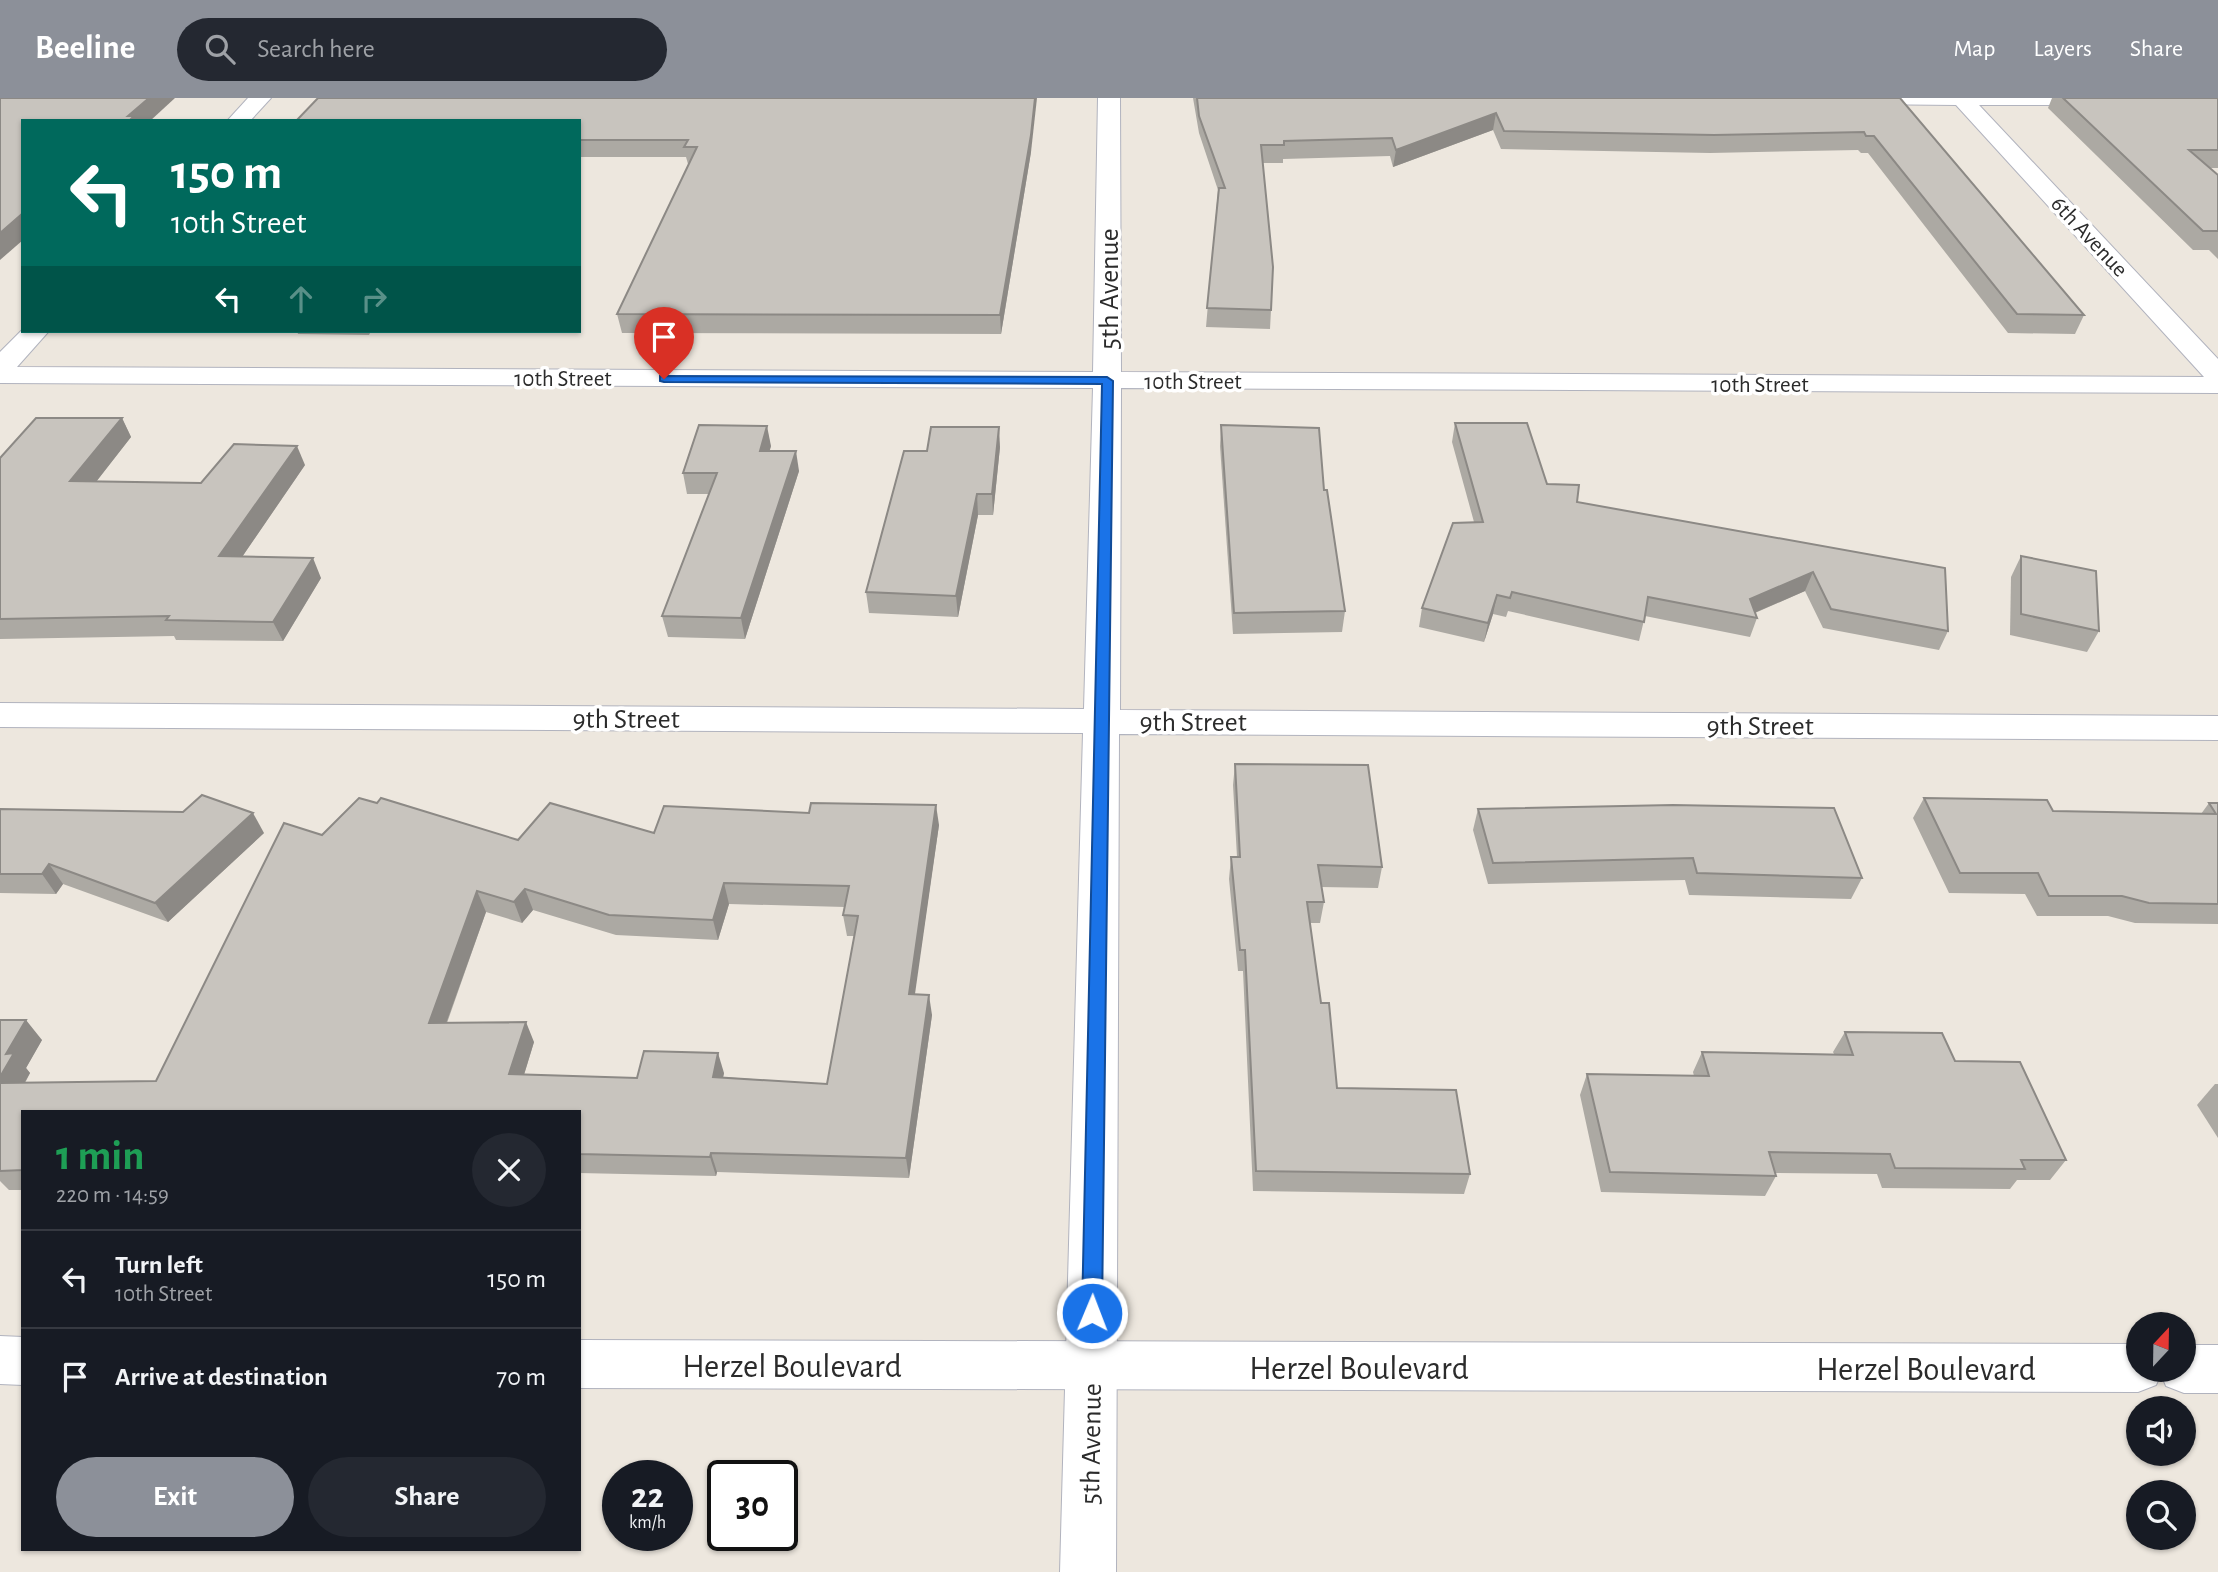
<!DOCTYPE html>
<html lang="en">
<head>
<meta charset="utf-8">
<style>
  :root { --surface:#171b24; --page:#242831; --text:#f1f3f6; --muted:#9ea1a6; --line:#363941; --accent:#8c9099 }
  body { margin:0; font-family:"Alegreya Sans",sans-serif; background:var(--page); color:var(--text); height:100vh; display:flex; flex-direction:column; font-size:26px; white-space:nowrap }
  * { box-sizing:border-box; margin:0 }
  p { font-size:23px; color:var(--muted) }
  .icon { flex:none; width:38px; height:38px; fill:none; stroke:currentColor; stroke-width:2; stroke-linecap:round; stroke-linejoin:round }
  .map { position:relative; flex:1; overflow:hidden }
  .side { position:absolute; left:21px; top:1012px; width:560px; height:441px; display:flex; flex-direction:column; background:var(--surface); border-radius:0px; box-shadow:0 2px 5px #0004 }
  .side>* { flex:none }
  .hud { position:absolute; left:21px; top:21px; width:560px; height:214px; border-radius:0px; box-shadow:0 2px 5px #0004; background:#00695c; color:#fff; overflow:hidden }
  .needle { width:46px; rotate:22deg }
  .fabs { position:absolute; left:2126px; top:1214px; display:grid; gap:14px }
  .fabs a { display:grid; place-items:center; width:70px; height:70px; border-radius:50%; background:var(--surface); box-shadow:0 2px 5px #0004; font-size:35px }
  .speed { position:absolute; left:602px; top:1362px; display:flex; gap:14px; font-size:35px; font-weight:700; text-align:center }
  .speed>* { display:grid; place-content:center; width:91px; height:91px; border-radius:50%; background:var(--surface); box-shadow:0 2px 5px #0004; line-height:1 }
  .speed small { font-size:18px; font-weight:400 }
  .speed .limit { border:4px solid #111; border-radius:10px; background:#fff; color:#111 }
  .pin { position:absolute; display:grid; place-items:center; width:60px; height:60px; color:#fff; margin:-72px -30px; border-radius:50% 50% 50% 0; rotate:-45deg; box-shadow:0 0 7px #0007 }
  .pin .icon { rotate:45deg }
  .me { position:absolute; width:77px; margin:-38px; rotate:1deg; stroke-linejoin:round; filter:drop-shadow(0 0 5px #0008) }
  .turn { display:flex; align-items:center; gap:24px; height:147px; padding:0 35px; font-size:32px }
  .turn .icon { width:91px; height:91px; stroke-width:2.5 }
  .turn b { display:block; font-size:49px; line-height:60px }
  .lanes { display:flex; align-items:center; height:66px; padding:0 35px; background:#0003; justify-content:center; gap:35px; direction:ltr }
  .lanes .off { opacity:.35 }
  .round { display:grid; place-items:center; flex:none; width:74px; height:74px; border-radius:37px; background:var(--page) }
  .head { display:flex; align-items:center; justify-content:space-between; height:119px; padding:0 35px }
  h1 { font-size:42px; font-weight:700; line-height:52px; color:#1e9e55 }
  .primary-button { display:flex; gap:14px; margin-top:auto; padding:14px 35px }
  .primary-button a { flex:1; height:80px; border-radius:42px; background:var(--accent); color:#fff; font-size:28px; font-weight:700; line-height:80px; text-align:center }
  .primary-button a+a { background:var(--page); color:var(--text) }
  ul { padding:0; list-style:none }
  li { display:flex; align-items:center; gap:21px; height:98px; padding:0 35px; border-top:2px solid var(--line) }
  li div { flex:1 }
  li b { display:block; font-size:26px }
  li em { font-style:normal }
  header { display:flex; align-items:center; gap:42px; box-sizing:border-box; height:98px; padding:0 35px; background:var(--accent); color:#fff }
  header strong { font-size:33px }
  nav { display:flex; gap:38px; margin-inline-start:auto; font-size:24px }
  .search { width:490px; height:63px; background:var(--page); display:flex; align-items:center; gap:18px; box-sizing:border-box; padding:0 24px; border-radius:38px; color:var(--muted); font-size:26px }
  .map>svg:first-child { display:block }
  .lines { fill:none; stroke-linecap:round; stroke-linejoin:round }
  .minor-casing { stroke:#b1b3be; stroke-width:2 }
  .tertiary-casing { stroke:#b1b3be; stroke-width:2 }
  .minor { fill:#fff; fill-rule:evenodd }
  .tertiary { fill:#fff; fill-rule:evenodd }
  .wall { fill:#aca9a3; fill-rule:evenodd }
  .shaded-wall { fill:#8c8985 }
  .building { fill:#c8c4be; stroke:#8c8985; stroke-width:2; fill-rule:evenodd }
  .route { fill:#1a73e8; stroke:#114b97; stroke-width:2 }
  .labels { text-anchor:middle; stroke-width:7; stroke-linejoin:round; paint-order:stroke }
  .far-street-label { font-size:23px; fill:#2b2b2b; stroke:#fff }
  .street-label { font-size:28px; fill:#2b2b2b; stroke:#fff }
  .near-street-label { font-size:33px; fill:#2b2b2b; stroke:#fff }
</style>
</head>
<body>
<header>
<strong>Beeline</strong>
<div class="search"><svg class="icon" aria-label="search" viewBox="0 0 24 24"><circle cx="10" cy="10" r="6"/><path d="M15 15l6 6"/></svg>Search here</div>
<nav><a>Map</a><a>Layers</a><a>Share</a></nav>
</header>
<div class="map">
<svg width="2218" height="1474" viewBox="0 0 2218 1474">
  <rect width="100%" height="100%" fill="#ede7de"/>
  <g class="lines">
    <g class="minor-casing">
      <g id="minor">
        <polygon points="248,0 271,0 250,23 227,23"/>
        <polygon points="1098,0 1120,0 1121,274 2204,279 1956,7 1858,6 1850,5 1847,0 2115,0 2113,6 2105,7 1979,7 2218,261 2218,295 1121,290 1120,612 2218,618 2218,642 1119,636 1116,1474 1060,1474 1083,635 0,629 0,605 1084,611 1093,290 0,285 0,254 23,231 49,233 17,269 1093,274"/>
      </g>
    </g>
    <g class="tertiary-casing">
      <g id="tertiary">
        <polygon points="0,1238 23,1239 23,1287 0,1286"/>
        <polygon points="579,1242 2138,1246 2138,1272 2184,1272 2184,1247 2218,1247 2218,1295 2184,1295 2166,1288 2161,1276 2156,1287 2138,1294 579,1290"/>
      </g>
    </g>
    <use href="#minor" class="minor"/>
    <use href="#tertiary" class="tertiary"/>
  </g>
  <g class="wall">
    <polygon points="1193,0 1900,0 2084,217 2075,236 2008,235 1868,55 1861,55 1858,52 1710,55 1501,51 1493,32 1393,69 1390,58 1283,61 1283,65 1263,65 1271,212 1270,231 1206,229 1218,92 1199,35"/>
    <polygon points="2052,0 2218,0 2218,70 2210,70 2218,77 2218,161 2209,152 2193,152 2048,10"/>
    <polygon points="579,23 1031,54 1001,236 622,235 617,216 689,66 688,66 686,59 579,59"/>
    <polygon points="297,233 371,233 369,237 298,236"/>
    <polygon points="122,320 131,339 96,384 201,385 305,367 242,459 321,480 283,543 176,542 174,538 0,541 0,360"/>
    <polygon points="1455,325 1577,404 1945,470 1948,533 1939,552 1823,530 1805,493 1755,515 1757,520 1750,539 1645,518 1639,543 1508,513 1506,519 1493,516 1484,544 1419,529 1422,510 1474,424 1452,344"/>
    <polygon points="1221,327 1324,392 1345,513 1342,534 1233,536 1220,348"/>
    <polygon points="771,348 769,353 799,373 745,541 668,539 662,518 709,396 687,396 683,375"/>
    <polygon points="1000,349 993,417 978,417 958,519 869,515 866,494"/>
    <polygon points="2021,458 2099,533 2087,554 2010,537 2011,479"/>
    <polygon points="1235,666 1382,769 1378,790 1321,789 1324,804 1320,825 1310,825 1321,905 1337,990 1470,1076 1464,1096 1253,1093 1243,873 1238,873 1229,781 1231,759 1237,759 1233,687"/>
    <polygon points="1924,700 2053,713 2201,716 2209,705 2218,705 2218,826 2135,825 2108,818 2037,818 2025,796 1949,795 1913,720"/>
    <polygon points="0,711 264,735 168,824 63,786 56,796 0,795"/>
    <polygon points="1478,711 1862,780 1851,801 1689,797 1685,782 1488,786 1473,732"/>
    <path d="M939,727L914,897L932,917L909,1080L717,1074L716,1078L579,1075V1013H23V1092H9L0,1083V922L42,942L26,970L30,975L25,985L156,983L322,737L518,742L654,735ZM729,806L845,809L843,817L847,838H854L827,986L723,979L724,975L637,980L524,977L534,944L447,925L486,814L522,825L533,812L616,837L718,842Z"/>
    <polygon points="1845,934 1955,963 2066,1062 2050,1082 2017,1082 2010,1091 1882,1090 1877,1076 1775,1075 1776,1078 1765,1098 1601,1094 1580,997 1587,976 1694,978 1693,974 1702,954 1834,956 1833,954"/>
    <polygon points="2215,986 2218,986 2218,1040 2197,1007"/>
  </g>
  <g class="shaded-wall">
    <polygon points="149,0 175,0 150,23 129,23 128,18"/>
    <polygon points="1035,0 1037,0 1031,54 1001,236 1000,217"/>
    <polygon points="1496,15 1493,32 1393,69 1396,52"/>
    <polygon points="23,115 23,142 0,162 0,135"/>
    <polygon points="122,320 131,339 81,403 70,383"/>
    <polygon points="767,328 771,348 764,373 760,353"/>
    <polygon points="999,329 1000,349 993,417 992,396"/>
    <polygon points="297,348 305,367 229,478 219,458"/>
    <polygon points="796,353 799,373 745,541 741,520"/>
    <polygon points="977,396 978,417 958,519 956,498"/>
    <polygon points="313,460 321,480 283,543 273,524"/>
    <polygon points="1813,474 1805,493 1747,518 1750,501"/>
    <polygon points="1497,497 1493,516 1484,544 1488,525"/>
    <polygon points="936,707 939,727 912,917 909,896"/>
    <polygon points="253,715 264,735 168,824 155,805"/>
    <polygon points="49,766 63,786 56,796 42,776"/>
    <polygon points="724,785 729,806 718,842 713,822"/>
    <polygon points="525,791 533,812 522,825 514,804"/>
    <polygon points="477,793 486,814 439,945 429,925"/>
    <polygon points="929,897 932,917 909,1080 906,1060"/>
    <polygon points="26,922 42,942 26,970 30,975 13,1005 0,990 0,979 6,956"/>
    <polygon points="526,924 534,944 518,996 509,976"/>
    <polygon points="718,955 724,975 719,998 713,979"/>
    <polygon points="711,1055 717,1074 716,1078 710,1059"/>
  </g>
  <g class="building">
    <polygon points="0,0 149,0 128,18 134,18 129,23 23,23 23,115 0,135"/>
    <polygon points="318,0 1035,0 1031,37 1000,217 617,216 697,49 684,49 688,42 579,42 579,23 296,23"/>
    <polygon points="1197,0 1900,0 2084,217 2017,216 1874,38 1866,38 1864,34 1714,37 1504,33 1496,15 1396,52 1392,40 1284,43 1284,47 1261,47 1273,169 1271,212 1207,210 1219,90 1225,90 1199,18"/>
    <polygon points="2063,0 2218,0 2218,52 2189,52 2218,77 2218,133 2203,133"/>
    <polygon points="36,320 122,320 70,383 201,385 234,346 297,348 219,458 313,460 273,524 166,522 169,518 0,521 0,360"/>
    <polygon points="1455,325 1527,325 1547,386 1579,387 1577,404 1945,470 1948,533 1831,511 1813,474 1750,501 1757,520 1648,499 1644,524 1512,494 1510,500 1497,497 1488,525 1422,510 1453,425 1483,424"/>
    <polygon points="699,327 767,328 760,353 796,353 741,520 662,518 717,375 683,375"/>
    <polygon points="1221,327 1319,330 1324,392 1327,392 1345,513 1234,515"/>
    <polygon points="931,329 999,329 992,396 977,396 956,498 866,494 904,353 927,353"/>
    <polygon points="2021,458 2096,473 2099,533 2021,516"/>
    <polygon points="1235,666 1368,667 1382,769 1318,767 1324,804 1307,804 1321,905 1329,905 1337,990 1456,992 1470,1076 1256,1073 1245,852 1240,852 1231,759 1240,759"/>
    <polygon points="202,697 253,715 155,805 49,766 42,776 0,776 0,711 183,714"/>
    <path d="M359,700L377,705L381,700L518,742L550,705L654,735L664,708L809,715L811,705L936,707L909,896L929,897L906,1060L711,1055L710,1059L579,1056V1013H23V1072L0,1073V985L156,983L284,725L322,737ZM724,785L849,788L843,817L858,818L827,986L713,979L718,955L644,953L637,980L509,976L526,924L429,925L477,793L514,804L525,791L609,817L713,822Z"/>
    <polygon points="1924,700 2047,702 2053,713 2216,716 2209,705 2218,705 2218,806 2149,805 2122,798 2049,798 2038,775 1960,775"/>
    <polygon points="1673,707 1834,710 1862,780 1697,775 1693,760 1493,765 1478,711"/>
    <polygon points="0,922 26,922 6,956 14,955 0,979"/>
    <polygon points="1845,934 1942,935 1955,963 2020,964 2066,1062 2021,1062 2025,1071 1895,1070 1890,1056 1769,1054 1776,1078 1610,1074 1587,976 1709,978 1702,954 1853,957"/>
  </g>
  <polygon class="route" points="660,278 1107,279 1113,283 1102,1215 1099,1222 1092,1224 1085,1222 1082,1215 1102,286 664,284 660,283"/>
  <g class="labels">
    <g class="far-street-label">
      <text transform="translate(2090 138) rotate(47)" y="8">6th Avenue</text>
      <text x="563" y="288">10th Street</text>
      <text x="1193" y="291">10th Street</text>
      <text x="1760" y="294">10th Street</text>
    </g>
    <g class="street-label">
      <text transform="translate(1108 191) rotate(-90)" y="10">5th Avenue</text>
      <text x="626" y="630">9th Street</text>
      <text x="1193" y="633">9th Street</text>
      <text x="1760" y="637">9th Street</text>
      <text transform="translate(1090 1346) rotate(-89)" y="10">5th Avenue</text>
    </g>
    <g class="near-street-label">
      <text x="792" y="1279">Herzel Boulevard</text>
      <text x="1359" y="1281">Herzel Boulevard</text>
      <text x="1926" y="1282">Herzel Boulevard</text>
    </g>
  </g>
</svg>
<div class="fabs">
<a><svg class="needle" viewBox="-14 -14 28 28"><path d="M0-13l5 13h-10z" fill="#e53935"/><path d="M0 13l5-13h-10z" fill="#9ea1a6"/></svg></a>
<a><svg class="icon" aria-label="sound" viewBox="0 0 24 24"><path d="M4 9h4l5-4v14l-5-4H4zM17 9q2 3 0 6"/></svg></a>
<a><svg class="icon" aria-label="search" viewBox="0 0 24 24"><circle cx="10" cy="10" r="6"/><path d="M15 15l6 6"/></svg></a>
</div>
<div class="speed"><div>22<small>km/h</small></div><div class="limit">30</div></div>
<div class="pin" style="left:664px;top:281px;background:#d93025"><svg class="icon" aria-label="arrive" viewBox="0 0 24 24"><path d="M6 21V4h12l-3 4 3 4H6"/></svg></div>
<svg class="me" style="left:1092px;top:1215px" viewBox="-20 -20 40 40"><circle r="17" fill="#1a73e8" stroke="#fff" stroke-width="3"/><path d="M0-11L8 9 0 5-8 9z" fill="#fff"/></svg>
<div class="hud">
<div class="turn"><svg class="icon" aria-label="left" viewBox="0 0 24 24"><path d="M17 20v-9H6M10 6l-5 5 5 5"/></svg><div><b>150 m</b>10th Street</div></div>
<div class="lanes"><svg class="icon" aria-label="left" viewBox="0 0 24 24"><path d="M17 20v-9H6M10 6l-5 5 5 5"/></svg><svg class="icon off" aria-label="ahead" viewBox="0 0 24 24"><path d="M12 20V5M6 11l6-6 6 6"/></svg><svg class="icon off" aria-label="right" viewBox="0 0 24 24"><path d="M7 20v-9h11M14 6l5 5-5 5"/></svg></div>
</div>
<section class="side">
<div class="head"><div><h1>1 min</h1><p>220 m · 14:59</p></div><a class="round"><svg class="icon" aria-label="close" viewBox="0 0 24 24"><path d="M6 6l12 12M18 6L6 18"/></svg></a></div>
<ul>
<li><svg class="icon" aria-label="left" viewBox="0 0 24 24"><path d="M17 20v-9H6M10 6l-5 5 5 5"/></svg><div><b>Turn left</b><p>10th Street</p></div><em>150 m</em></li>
<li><svg class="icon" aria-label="arrive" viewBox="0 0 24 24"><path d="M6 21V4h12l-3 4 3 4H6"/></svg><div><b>Arrive at destination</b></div><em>70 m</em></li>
</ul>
<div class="primary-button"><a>Exit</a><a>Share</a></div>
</section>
</div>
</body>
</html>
